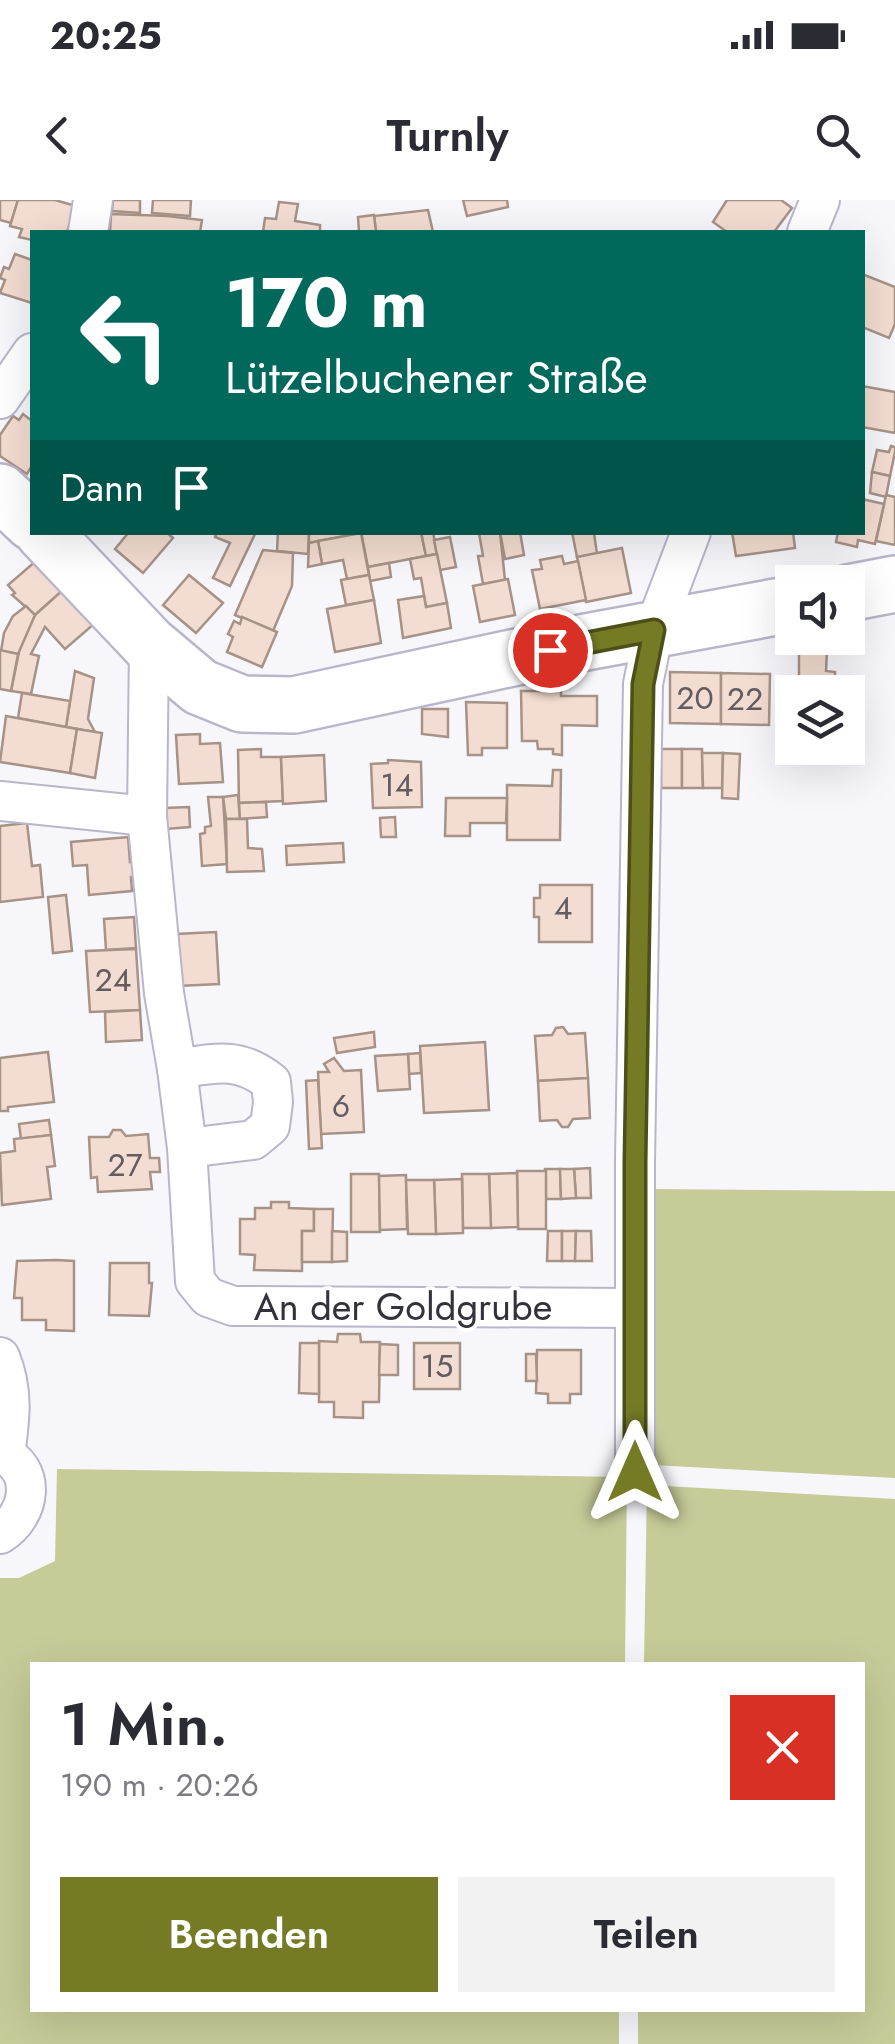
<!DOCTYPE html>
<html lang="de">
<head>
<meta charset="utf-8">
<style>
  :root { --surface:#fff; --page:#f2f2f3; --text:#2b2b33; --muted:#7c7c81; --accent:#757b25 }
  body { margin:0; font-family:Jost,sans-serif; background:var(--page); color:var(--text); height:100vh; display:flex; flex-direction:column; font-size:38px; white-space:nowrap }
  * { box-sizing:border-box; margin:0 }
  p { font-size:32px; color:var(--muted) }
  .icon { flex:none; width:55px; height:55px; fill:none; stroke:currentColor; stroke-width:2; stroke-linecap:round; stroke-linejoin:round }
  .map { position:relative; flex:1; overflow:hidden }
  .details { position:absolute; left:30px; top:1462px; width:835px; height:350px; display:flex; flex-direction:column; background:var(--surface); border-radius:0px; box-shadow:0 10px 40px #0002 }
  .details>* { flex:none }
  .hud { position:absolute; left:30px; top:30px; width:835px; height:305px; border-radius:0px; box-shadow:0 10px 40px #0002; background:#00695c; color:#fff; overflow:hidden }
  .buttons { position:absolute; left:775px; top:365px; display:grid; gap:20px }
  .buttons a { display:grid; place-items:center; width:90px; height:90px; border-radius:0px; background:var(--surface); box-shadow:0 10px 40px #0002; font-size:50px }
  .pin { position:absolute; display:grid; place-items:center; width:85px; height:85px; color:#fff; margin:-42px; border:5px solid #fff; border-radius:50%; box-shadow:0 2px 10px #0007 }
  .me { position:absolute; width:110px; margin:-55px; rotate:0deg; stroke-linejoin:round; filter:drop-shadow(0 0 8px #0008) }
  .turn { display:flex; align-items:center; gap:35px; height:210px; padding:0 30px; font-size:45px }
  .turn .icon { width:130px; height:130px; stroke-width:2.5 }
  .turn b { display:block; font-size:70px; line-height:85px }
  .then { display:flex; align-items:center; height:95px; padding:0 30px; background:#0003; gap:20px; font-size:38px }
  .round { display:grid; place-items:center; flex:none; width:105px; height:105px; border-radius:0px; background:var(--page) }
  .headline { display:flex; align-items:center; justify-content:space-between; height:170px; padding:0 30px }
  h1 { font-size:60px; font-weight:600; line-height:75px }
  .button { display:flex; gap:20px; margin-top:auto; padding:20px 30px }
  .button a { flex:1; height:115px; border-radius:0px; background:var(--accent); color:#fff; font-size:40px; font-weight:600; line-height:115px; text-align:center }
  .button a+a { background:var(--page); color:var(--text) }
  .status { display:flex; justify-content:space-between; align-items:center; height:70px; padding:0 50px; background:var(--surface); direction:ltr }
  .status svg { height:28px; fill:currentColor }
  header { display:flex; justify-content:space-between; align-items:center; height:130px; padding:0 30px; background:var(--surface); font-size:45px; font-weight:600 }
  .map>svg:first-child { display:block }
  .green { fill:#c6cb98 }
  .building { fill:#f3dcd1; stroke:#a79288; stroke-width:2.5 }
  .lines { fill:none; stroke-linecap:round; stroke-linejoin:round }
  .minor-casing { stroke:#b9b6cb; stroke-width:42 }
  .secondary-casing { stroke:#b9b6cb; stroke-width:60 }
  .minor { stroke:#fff; stroke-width:38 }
  .secondary { stroke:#fff; stroke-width:55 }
  .route-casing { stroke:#4c5018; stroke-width:25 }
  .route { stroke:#757b25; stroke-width:18 }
  .labels { text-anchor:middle; stroke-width:8; stroke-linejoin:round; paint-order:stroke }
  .number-label { font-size:32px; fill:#635c60 }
  .street-label { font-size:38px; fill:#33323a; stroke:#fff }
</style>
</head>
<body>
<div class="status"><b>20:25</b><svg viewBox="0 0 49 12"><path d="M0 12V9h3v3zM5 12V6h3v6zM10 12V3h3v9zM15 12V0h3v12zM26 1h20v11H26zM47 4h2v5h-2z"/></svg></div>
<header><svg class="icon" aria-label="back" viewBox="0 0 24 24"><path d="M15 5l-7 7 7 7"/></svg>Turnly<svg class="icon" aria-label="search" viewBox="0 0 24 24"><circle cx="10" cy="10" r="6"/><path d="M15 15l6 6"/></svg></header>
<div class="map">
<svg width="895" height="1844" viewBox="0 0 895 1844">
  <rect width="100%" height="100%" fill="#f7f7fb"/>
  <g class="green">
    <polygon points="654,989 895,991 895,1278 652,1265"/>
    <polygon points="57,1269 627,1277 625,1465 32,1465 32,1810 619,1810 619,1844 0,1844 0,1378 19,1378 55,1361"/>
    <polygon points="647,1285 895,1299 895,1844 638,1844 638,1810 862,1810 862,1465 644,1465"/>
  </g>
  <g class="building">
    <polygon points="0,0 18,0 11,23 0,20"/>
    <polygon points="18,0 55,0 76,6 67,32 32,32 32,40 19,37 22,29 10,26"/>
    <polygon points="113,0 140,0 140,13 112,11"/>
    <polygon points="153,0 191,0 190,16 152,13"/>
    <polygon points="463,0 507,0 508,7 467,16"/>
    <polygon points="727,0 781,0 792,8 774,32 727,32 713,22"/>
    <polygon points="279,2 298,4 295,21 320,25 320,32 263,32 265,18 276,19"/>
    <polygon points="428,10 433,32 376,32 374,16"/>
    <polygon points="111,14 167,16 202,20 200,32 110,32"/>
    <polygon points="374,15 376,32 359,32 358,17"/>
    <polygon points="15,54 32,60 32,103 0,93 5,80 0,78 4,67 9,69"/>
    <polygon points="862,74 895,87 895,124 889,138 862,127"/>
    <polygon points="862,186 895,192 895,233 862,227"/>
    <polygon points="23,214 32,221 32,265 27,274 0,256 0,235 13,216 19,220"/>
    <polygon points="891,246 895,247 895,252 890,276 872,272 877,250 889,252"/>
    <polygon points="872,272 890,276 886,297 870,293"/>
    <polygon points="886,295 895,297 895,345 876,341"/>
    <polygon points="862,299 884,304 875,344 858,340 857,347 836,342 838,332 862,332"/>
    <polygon points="129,332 166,332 173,338 143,373 115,349"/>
    <polygon points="217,332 256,332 230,386 213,378 230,343 215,337"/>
    <polygon points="278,332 309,332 308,354 277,351"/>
    <polygon points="309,332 361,332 361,333 309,343"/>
    <polygon points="421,332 426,356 368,367 361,332"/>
    <polygon points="421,332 433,332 437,354 426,356"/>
    <polygon points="500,332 505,380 483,384 478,356 483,356 479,333"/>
    <polygon points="500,332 520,332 524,355 505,359"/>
    <polygon points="572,332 597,332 594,333 597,354 577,357"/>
    <polygon points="732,332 793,332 795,348 736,356"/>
    <polygon points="361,333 369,375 347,379 343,360 322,364 318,341"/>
    <polygon points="450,337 456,367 440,370 434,340"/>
    <polygon points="318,341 322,364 308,367 309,343"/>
    <polygon points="622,348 631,393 586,402 577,357"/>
    <polygon points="263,350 293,353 292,386 273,431 235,415"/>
    <polygon points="437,354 447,403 426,407 421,378 414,379 410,359"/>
    <polygon points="562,356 564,364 578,361 586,400 540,409 532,370 542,369 540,360"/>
    <polygon points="37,360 63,390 35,415 12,395 15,393 8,385"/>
    <polygon points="389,363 391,377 370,381 368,367"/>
    <polygon points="189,375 223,403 196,433 163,405"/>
    <polygon points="369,375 374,400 346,405 341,380"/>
    <polygon points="508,379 515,415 480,422 473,386"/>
    <polygon points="63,390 94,424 65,449 45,427 31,454 39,456 31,494 11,491 21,442 35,415"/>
    <polygon points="424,396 426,407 447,403 451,428 403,438 398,400"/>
    <polygon points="374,400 381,443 335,452 327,409"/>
    <polygon points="26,406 35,415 18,454 1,451 4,433 13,416"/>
    <polygon points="242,417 277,432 262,467 227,452 233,437 228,434 234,421 240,424"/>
    <polygon points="0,450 18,454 11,491 0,489"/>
    <polygon points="799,450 827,450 826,471 835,472 835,481 799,480"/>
    <polygon points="75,471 94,478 88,519 95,532 66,527"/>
    <polygon points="670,472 721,473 721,524 670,523"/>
    <polygon points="721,473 770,474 769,525 721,524"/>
    <polygon points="799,480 857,481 856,551 832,551 832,548 848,548 848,492 799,492"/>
    <polygon points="521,491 561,491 561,496 597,496 597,526 562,525 562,555 553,554 553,549 538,549 537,541 522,541"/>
    <polygon points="22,493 70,501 66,527 18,518"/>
    <polygon points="466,502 507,503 507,548 482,548 482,555 468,555"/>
    <polygon points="422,509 448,509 448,537 422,534"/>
    <polygon points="6,516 77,529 70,573 0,562"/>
    <polygon points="77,529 102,533 95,578 70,573"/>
    <polygon points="200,534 200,544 220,543 223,582 179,584 176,535"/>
    <polygon points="261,549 261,557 281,557 283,601 239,603 238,550"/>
    <rect x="661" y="549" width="21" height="39"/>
    <polygon points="682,549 702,549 703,588 682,588"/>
    <polygon points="702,553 723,553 722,588 703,588"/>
    <polygon points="723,553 740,554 738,599 722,598"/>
    <polygon points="324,555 326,601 283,604 281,557"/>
    <polygon points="388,560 421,562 422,607 373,608 371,564 388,563"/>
    <polygon points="553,570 561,570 560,640 507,640 507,585 552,586"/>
    <polygon points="238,595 240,619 226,619 223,597"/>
    <polygon points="208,597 223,597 227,664 202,666 200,634 205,633 205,627 211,626"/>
    <polygon points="446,598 507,598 506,623 470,623 470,636 445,636"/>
    <polygon points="266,602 267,617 240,619 239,603"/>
    <polygon points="189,607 190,627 166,629 165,608"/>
    <polygon points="395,617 396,637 381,637 380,618"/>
    <polygon points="226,619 247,619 248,648 262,649 264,671 227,672"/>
    <polygon points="27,623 32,666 40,665 43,697 0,702 0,626"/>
    <polygon points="128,637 130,662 138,661 139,676 131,677 132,691 89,695 87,665 73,666 71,642"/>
    <polygon points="343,643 344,662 287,665 286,646"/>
    <polygon points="540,685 592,685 592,742 539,742 539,717 534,717 534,698 540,698"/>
    <polygon points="66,695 72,751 53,753 48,697"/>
    <polygon points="134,717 136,748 106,750 104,719"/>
    <polygon points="216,732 219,784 178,786 176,734"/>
    <polygon points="136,749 140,810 90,812 86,751"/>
    <polygon points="140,810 142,840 106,842 105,812"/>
    <polygon points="563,827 568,834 585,833 588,878 538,881 535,836 552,835 556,828"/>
    <polygon points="374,832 375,847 337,853 334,838"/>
    <polygon points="485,842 489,910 424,913 420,846"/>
    <polygon points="48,852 54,902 8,907 8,911 0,911 0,858"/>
    <polygon points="420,853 421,873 409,874 408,854"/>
    <polygon points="408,854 410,889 378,891 375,856"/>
    <polygon points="334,858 344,871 361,870 364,932 321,934 318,872 329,872 324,864"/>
    <polygon points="588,878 590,918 573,919 568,927 562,927 557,920 540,921 538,881"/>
    <polygon points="318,880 322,948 309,949 306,881"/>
    <polygon points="49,920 51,935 21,939 19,924"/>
    <polygon points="113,930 121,930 126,936 148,934 150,958 159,958 160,972 150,972 152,989 98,992 97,977 91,978 89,937 109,937"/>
    <polygon points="51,935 55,966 47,967 51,999 2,1005 0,953 15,951 14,939"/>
    <polygon points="590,968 591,998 576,998 574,969"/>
    <polygon points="545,969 560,969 561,999 546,999"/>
    <polygon points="560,969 574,969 576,998 561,999"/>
    <polygon points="517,971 546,971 546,1029 518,1029"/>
    <polygon points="517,973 518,1027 491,1028 489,974"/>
    <polygon points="351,974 379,974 380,1032 351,1032"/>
    <polygon points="462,974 489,974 491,1028 463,1028"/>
    <polygon points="406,975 407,1029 380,1030 379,976"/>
    <polygon points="462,979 463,1033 436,1034 434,980"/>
    <polygon points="406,980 434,980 436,1034 408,1034"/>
    <polygon points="271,1002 289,1002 289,1008 314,1009 314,1031 302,1031 302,1071 254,1070 255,1055 240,1054 240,1019 255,1019 255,1008 271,1008"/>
    <polygon points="314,1009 333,1009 332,1062 302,1062 302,1031 314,1031"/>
    <polygon points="332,1031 347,1032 347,1061 332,1062"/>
    <polygon points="548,1031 562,1031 562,1061 547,1061"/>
    <polygon points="562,1031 576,1031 575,1061 562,1061"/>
    <polygon points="576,1031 591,1031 592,1061 575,1061"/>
    <polygon points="57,1060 74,1061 74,1131 46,1130 46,1120 22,1120 22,1098 14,1098 17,1061"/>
    <polygon points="110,1063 149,1063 149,1083 152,1083 149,1116 109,1115"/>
    <polygon points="338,1134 360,1134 361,1142 380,1142 379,1202 363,1202 363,1218 334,1217 334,1202 319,1202 319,1141 337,1142"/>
    <polygon points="300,1143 319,1143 319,1194 299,1193"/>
    <rect x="414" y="1143" width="46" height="46"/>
    <polygon points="380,1144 398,1145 398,1175 379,1175"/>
    <polygon points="537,1150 581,1150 581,1194 570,1194 570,1203 548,1203 548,1194 536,1193"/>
    <polygon points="526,1154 536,1154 537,1181 526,1181"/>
  </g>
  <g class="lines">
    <g class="minor-casing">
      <g id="minor">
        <polyline points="88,32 93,0"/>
        <polyline points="807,32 820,0"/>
        <polyline points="0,199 32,153"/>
        <polyline points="149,444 147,616 164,793 177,869"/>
        <polyline points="0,601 147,616"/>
        <path d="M187,948L177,869C215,863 239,856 271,882L273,902L270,926L253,940L187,948L195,1081L208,1097L233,1106L634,1108"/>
        <path d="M0,1157C14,1191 10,1219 5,1255"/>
        <path d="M0,1253C38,1268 31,1315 0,1334"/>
        <polyline points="635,1272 635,962 643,484 654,430 691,332"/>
      </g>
    </g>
    <g class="secondary-casing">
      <g id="secondary">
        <polyline points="0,292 32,322"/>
        <polyline points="43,332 149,444 200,487 242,504 294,505 586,442 792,404"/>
        <polyline points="848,393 895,384"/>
      </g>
    </g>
    <use href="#minor" class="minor"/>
    <use href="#secondary" class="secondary"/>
  </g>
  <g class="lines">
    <g class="route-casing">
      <polyline id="route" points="550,450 654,430 643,484 635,962 635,1272"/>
    </g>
    <use href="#route" class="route"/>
  </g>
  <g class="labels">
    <g class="number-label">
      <text x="695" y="509">20</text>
      <text x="745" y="510">22</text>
      <text x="397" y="596">14</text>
      <text x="563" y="719">4</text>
      <text x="113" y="791">24</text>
      <text x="341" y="917">6</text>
      <text x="125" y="976">27</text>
      <text x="437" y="1177">15</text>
    </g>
    <g class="street-label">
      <text x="403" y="1120">An der Goldgrube</text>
    </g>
  </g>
</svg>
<div class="buttons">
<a><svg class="icon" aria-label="sound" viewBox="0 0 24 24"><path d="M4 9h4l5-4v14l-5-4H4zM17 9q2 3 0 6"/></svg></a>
<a><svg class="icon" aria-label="layers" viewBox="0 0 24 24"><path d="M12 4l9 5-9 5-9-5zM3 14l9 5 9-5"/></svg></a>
</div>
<div class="pin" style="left:550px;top:450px;background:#d93025"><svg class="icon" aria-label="arrive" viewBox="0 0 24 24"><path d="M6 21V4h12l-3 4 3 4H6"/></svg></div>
<svg class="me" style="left:635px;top:1272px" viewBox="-20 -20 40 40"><path d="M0-17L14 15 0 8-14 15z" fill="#757b25" stroke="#fff" stroke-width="4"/></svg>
<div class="hud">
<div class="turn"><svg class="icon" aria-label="left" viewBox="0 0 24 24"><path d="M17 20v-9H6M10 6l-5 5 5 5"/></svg><div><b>170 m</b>Lützelbuchener Straße</div></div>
<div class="then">Dann<svg class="icon" aria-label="arrive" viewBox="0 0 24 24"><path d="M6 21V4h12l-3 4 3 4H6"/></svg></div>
</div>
<section class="details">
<div class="headline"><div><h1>1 Min.</h1><p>190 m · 20:26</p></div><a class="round" style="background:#d93025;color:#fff"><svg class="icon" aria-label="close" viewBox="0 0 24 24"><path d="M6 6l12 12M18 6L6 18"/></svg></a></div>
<div class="button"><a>Beenden</a><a>Teilen</a></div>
</section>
</div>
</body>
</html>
